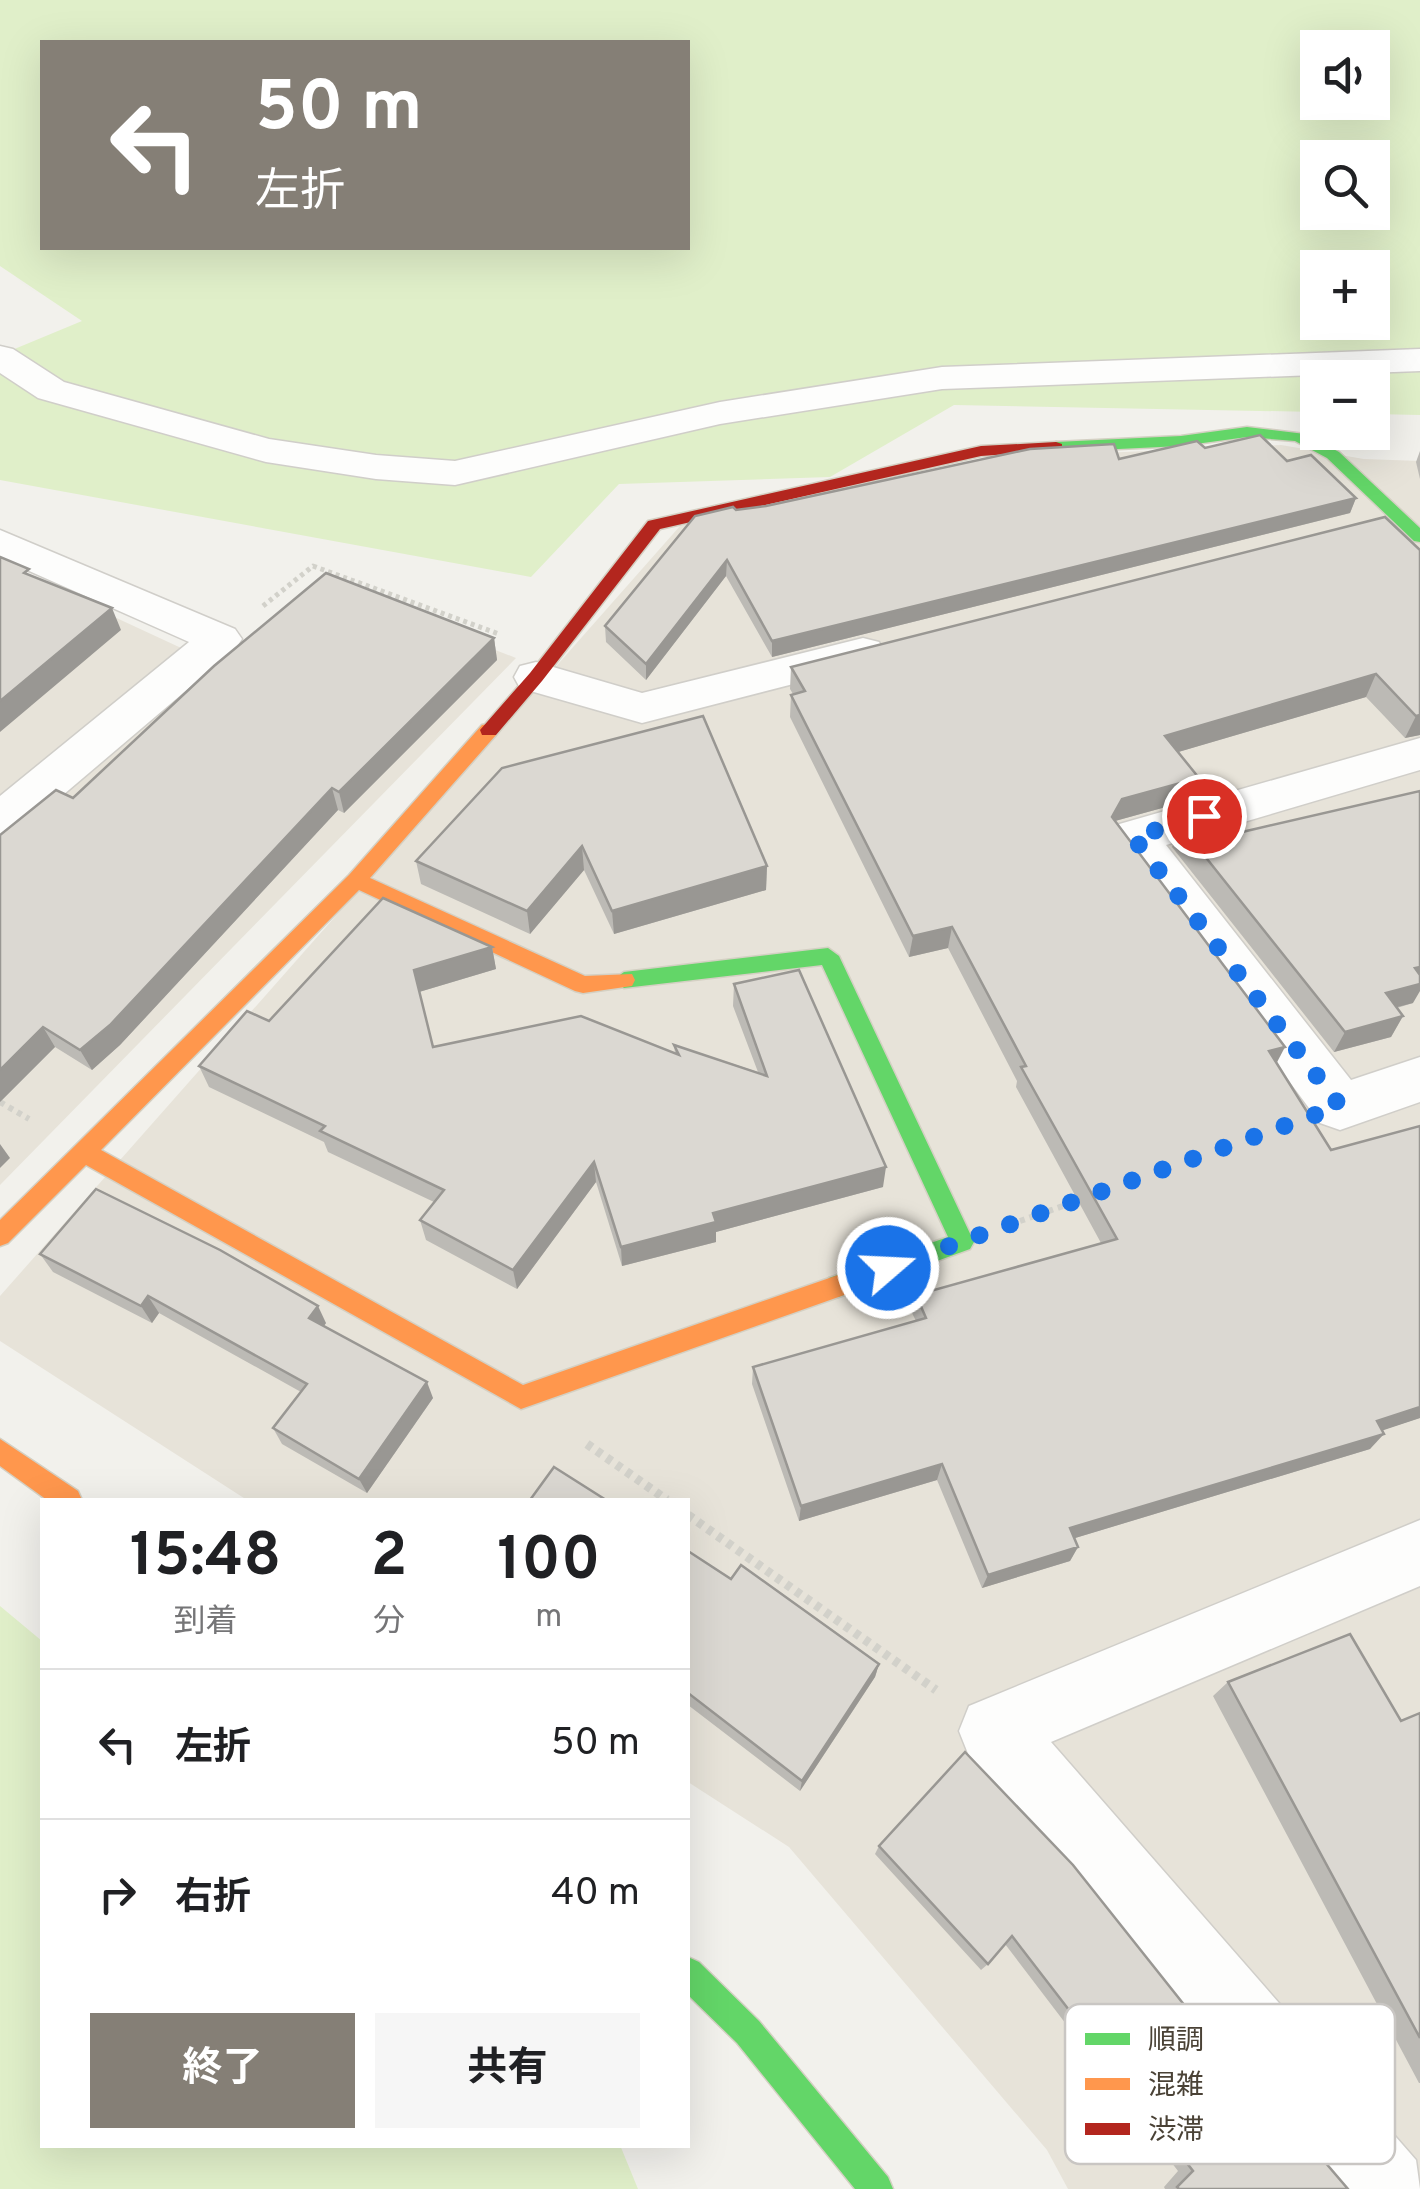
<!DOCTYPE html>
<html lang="ja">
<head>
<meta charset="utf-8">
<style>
  :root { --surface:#fff; --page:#f6f6f6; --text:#202124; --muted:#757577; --line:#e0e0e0; --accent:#857f76 }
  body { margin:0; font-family:Overpass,"Noto Sans JP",sans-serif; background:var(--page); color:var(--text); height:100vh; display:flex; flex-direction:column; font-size:38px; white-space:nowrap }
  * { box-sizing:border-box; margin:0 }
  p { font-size:32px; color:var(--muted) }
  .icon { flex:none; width:55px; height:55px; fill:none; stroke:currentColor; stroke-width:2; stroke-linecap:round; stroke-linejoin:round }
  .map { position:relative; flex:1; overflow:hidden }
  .sheet { position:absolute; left:40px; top:1498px; width:650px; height:650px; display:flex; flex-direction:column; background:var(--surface); border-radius:0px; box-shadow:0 10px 40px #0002 }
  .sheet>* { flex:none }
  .guide { position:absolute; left:40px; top:40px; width:650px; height:210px; border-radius:0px; box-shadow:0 10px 40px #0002; background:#857f76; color:#fff; overflow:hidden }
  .buttons { position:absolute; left:1300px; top:30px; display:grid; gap:20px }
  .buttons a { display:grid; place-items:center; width:90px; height:90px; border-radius:0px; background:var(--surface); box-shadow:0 10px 40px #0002; font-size:50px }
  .pin { position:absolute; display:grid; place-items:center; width:85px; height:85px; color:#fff; margin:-42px; border:5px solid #fff; border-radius:50%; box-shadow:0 2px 10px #0007 }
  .me { position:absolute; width:110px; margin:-55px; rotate:71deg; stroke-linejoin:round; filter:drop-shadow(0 0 8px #0008) }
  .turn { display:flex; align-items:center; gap:35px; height:210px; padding:0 50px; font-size:45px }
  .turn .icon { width:130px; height:130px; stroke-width:2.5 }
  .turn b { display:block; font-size:70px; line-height:85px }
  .eta { display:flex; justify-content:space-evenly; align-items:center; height:170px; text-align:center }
  .eta b { font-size:60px; font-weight:700; line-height:70px }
  .button { display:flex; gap:20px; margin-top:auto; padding:20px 50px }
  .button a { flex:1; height:115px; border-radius:0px; background:var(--accent); color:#fff; font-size:40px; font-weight:700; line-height:115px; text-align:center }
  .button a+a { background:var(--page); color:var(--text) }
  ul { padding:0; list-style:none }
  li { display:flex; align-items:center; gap:30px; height:150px; padding:0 50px; border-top:2px solid var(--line) }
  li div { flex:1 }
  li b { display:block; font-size:38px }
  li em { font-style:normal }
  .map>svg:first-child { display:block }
  .residential { fill:#e7e3d9 }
  .green { fill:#e0efc9; fill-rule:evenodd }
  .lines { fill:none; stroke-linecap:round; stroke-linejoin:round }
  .street-casing { stroke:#d0cec9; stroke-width:3 }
  .fast-casing { stroke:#d4d0c3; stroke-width:3 }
  .slow-casing { stroke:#d4d0c3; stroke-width:3 }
  .jam-casing { stroke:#d4d0c3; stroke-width:3 }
  .path-far2 { stroke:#d2d1ca; stroke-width:5; stroke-dasharray:4 4; stroke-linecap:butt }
  .path-far1 { stroke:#d2d1ca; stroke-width:6; stroke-dasharray:5 5; stroke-linecap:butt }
  .path { stroke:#d2d1ca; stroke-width:9; stroke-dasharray:6 6; stroke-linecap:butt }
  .street { fill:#fdfdfc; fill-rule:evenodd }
  .fast { fill:#63d668; fill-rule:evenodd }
  .slow { fill:#ff974d; fill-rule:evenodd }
  .jam { fill:#b3261e; fill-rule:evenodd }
  .wall { fill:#bcbab5 }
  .shaded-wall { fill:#999793 }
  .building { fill:#dbd8d2; stroke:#999793; stroke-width:2.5 }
  .route { stroke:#1a73e8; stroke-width:18; stroke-dasharray:0 32.4 }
  .key { fill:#fff; stroke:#c9c6c3; stroke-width:2.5 }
  .key-label { font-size:28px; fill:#4a4236 }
</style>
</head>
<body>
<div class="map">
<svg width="1420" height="2189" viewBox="0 0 1420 2189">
  <rect width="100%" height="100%" fill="#f2f1ec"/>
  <g class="residential">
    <polygon points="1281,445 1364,459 1420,461 1420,2189 1068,2189 1047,2150 789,1847 688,1782 688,1500 247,1500 0,1341 0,1296 680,526 990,458"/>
    <polygon points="0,564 220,666 319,581 516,658 0,1185"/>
  </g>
  <g class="green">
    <path d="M0,0H1420V415L1373,414L1372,378H1318L1317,412L954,405L830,477L619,484L531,577L0,480V355L82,321L0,266ZM42,42H688V248H42ZM1318,48H1372V102H1318ZM1318,158H1372V212H1318ZM1318,268H1372V322H1318Z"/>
    <polygon points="0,1606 42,1641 42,2145 620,2145 638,2189 0,2189"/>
  </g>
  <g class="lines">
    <g class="street-casing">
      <g id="street">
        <polygon points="0,346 13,349 64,382 269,439 376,455 455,461 720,402 942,367 1420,349 1420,371 942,389 720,424 455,485 376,479 266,462 38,398 0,373"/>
        <polygon points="0,530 235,629 242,639 235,649 17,834 0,839 0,796 189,642 0,558"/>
        <polygon points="863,638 879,642 885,652 879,662 642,723 520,688 514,677 520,666 536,662 642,693"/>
        <polygon points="1420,738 1420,770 1166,845 1351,1080 1420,1057 1420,1102 1340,1130 1320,1123 1109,837 1116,825"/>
        <polygon points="1420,1520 1420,1586 1051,1742 1416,2160 1420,2189 1334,2189 969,1756 959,1731 969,1706"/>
      </g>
    </g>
    <g class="fast-casing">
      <g id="fast">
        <polygon points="1247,427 1305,434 1339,452 1420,528 1420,542 1414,541 1327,458 1295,441 1247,437 1181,446 1056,452 1048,447 1056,442 1181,436"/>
        <polygon points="828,948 839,956 974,1242 970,1249 838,1297 829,1294 826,1286 829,1278 948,1237 822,965 624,988 613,980 624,972"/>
        <polygon points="688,1957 699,1962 759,2021 888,2177 893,2189 855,2189 737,2043 688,1995"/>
      </g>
    </g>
    <g class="slow-casing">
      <g id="slow">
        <polygon points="489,724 496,725 496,735 370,878 585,976 632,974 635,980 632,986 583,993 575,991 359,890 101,1150 523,1385 838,1275 847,1278 850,1286 847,1294 521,1409 86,1165 8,1243 0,1246 0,1220 349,875 482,725"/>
        <polygon points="0,1439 78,1491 82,1500 47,1500 0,1466"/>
      </g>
    </g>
    <g class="jam-casing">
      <polygon id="jam" points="1056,442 1062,444 1062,450 981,456 660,529 542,681 496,735 482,735 480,730 530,673 648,521 981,446"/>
    </g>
    <polyline class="path-far2" points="263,606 313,566 499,634"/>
    <g class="path-far1">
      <polyline points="0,1102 29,1119"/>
      <polyline points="1020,1221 1083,1199"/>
    </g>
    <g class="path">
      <polyline points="587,1444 667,1500"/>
      <polyline points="688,1515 936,1690"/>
    </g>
    <use href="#street" class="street"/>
    <use href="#fast" class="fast"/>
    <use href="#slow" class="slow"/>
    <use href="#jam" class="jam"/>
  </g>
  <g class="wall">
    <polygon points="1205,448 1287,461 1356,498 1350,513 772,657 726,576 646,680 606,642 605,626 736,510"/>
    <polygon points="1420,451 1420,479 1416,462"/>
    <polygon points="1420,550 1420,735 1405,738 1366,697 1178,752 1191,800 1115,821 1276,1064 1331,1150 1420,1126 1420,1418 1382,1430 1370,1449 1075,1538 1078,1547 1070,1561 982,1588 937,1480 799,1521 752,1384 753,1367 916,1321 912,1313 916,1295 1101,1243 1016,1087 1017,1081 948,948 909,957 790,717 791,695 793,694 790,689 791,667"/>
    <polygon points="494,638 497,660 344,813 338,810 120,1045 92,1070 55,1047 0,1102 0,835"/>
    <polygon points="502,768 767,866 766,890 614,934 584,870 530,934 421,884 416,861"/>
    <polygon points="1180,825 1242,832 1413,1003 1397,1008 1403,1016 1391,1037 1334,1052 1172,847"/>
    <polygon points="492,947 496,969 419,992 433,1047 675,1053 674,1045 758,1072 733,1006 734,984 883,1187 716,1232 716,1242 622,1266 596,1182 517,1289 426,1240 420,1220 434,1202 328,1152 324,1142 209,1087 199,1066 269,1021"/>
    <polygon points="40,1254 326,1323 324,1326 433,1398 367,1493 282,1444 273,1428 301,1392 159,1313 152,1323 53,1272"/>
    <polygon points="688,1551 731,1579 879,1664 875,1677 800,1791 688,1705"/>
    <polygon points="1228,1682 1401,1721 1420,1713 1420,2083 1419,2083 1213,1696"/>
    <polygon points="879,1846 1254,2094 1265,2092 1348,2189 1165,2189 1164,2187 1178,2171 1005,1944 988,1964 981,1970 875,1854"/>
  </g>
  <g class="shaded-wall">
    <polygon points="1356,498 1350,513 772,657 772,641"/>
    <polygon points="727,560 726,576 646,680 646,664"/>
    <polygon points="112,608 121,630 0,732 0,701"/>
    <polygon points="494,638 497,660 344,813 339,792"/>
    <polygon points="1376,674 1366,697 1158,758 1165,736"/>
    <polygon points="1420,715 1420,735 1405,738 1416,716"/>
    <polygon points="1199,778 1191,800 1115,821 1112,817 1122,799"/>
    <polygon points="332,788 338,810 120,1045 92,1070 80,1050"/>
    <polygon points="582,846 584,870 530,934 527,911"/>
    <polygon points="767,866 766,890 614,934 612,911"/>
    <polygon points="952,927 948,948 909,957 913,936"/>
    <polygon points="492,947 496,969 419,992 414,970"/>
    <polygon points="1420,967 1420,991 1413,1003 1374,1013 1386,993 1415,968"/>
    <polygon points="1403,1016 1391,1037 1334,1052 1345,1032"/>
    <polygon points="43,1027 55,1047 0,1102 0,1070"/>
    <polygon points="1285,1047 1274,1068 1269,1051"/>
    <polygon points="0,1144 10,1158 0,1168"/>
    <polygon points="594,1162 596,1182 517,1289 513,1270"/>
    <polygon points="886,1167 883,1187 716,1232 716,1242 622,1266 621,1247 713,1213"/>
    <polygon points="148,1296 159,1313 152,1323 141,1306"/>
    <polygon points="318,1306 326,1323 317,1335 309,1318"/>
    <polygon points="427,1382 433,1398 367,1493 359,1479"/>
    <polygon points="1420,1407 1420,1418 1363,1437 1377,1421"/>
    <polygon points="1384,1434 1370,1449 1062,1542 1070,1528"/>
    <polygon points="942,1464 937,1480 799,1521 801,1506"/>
    <polygon points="1078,1547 1070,1561 982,1588 988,1575"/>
    <polygon points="879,1664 875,1677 800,1791 802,1781"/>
  </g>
  <g class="building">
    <polygon points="1260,435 1287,461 1311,455 1356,498 772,641 727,560 646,664 605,626 695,516 733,507 736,510 766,506 1030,449 1114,444 1119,459 1197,441 1205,448"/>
    <polygon points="1385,517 1420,550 1420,715 1416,716 1376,674 1165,736 1199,778 1122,799 1112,817 1285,1047 1269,1051 1331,1150 1420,1126 1420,1407 1377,1421 1384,1434 1070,1528 1078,1547 988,1575 942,1464 801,1506 753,1367 926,1318 916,1295 1117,1239 1021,1067 1026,1066 952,927 913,936 791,695 805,691 791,667"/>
    <polygon points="0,557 29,569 24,573 112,608 0,701"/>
    <polygon points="326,573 494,638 339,792 332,788 110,1025 80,1050 43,1027 0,1070 0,835 56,790 73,798 214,666"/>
    <polygon points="703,716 767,866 612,911 582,846 527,911 416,861 502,768"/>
    <polygon points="1420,791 1420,967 1415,968 1420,975 1420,984 1386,993 1403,1016 1345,1032 1180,825 1226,812 1242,832"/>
    <polygon points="383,898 492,947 414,970 433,1047 581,1016 679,1055 674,1045 767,1076 734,984 799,970 886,1167 713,1213 716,1222 621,1247 594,1162 513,1270 420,1220 444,1190 320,1131 325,1126 199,1066 247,1011 269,1021"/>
    <polygon points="96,1189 220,1250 318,1306 309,1318 427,1382 359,1479 273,1428 307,1384 148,1296 141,1306 40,1254"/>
    <polygon points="554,1467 606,1500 530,1500"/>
    <polygon points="688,1551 731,1579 741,1565 879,1664 802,1781 688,1693"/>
    <polygon points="1350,1634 1401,1721 1420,1713 1420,2038 1228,1682"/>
    <polygon points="965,1752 1073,1865 1259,2099 1265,2092 1348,2189 1179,2189 1177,2187 1193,2171 1012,1936 988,1964 879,1846"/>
  </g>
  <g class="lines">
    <polyline class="route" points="888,1268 1340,1106 1133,837 1204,816"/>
  </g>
  <rect x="1065" y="2004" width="330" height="160" rx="15" class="key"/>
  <rect x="1085" y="2033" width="45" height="12" fill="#63d668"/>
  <rect x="1085" y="2078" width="45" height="12" fill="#ff974d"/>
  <rect x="1085" y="2123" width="45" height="12" fill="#b3261e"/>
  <g class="key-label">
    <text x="1148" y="2049">順調</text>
    <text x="1148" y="2094">混雑</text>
    <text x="1148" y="2139">渋滞</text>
  </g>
</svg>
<div class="buttons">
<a><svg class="icon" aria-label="sound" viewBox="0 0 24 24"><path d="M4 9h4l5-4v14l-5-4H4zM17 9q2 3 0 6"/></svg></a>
<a><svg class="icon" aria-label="search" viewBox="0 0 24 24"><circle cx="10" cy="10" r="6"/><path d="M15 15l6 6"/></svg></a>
<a>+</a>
<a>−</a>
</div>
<div class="pin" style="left:1204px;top:816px;background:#d93025"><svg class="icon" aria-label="arrive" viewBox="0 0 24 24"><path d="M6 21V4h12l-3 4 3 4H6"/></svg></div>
<svg class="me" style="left:888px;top:1268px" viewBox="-20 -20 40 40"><circle r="17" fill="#1a73e8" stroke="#fff" stroke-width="3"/><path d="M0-11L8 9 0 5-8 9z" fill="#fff"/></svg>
<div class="guide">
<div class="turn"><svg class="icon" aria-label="left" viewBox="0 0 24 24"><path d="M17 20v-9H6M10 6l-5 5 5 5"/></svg><div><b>50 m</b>左折</div></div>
</div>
<section class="sheet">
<div class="eta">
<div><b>15:48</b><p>到着</p></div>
<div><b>2</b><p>分</p></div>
<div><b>100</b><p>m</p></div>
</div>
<ul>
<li><svg class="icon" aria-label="left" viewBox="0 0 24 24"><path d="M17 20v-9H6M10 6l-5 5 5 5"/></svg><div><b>左折</b></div><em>50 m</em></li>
<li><svg class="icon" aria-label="right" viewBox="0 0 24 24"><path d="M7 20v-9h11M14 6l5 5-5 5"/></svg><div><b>右折</b></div><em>40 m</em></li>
</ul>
<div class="button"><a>終了</a><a>共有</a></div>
</section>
</div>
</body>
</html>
